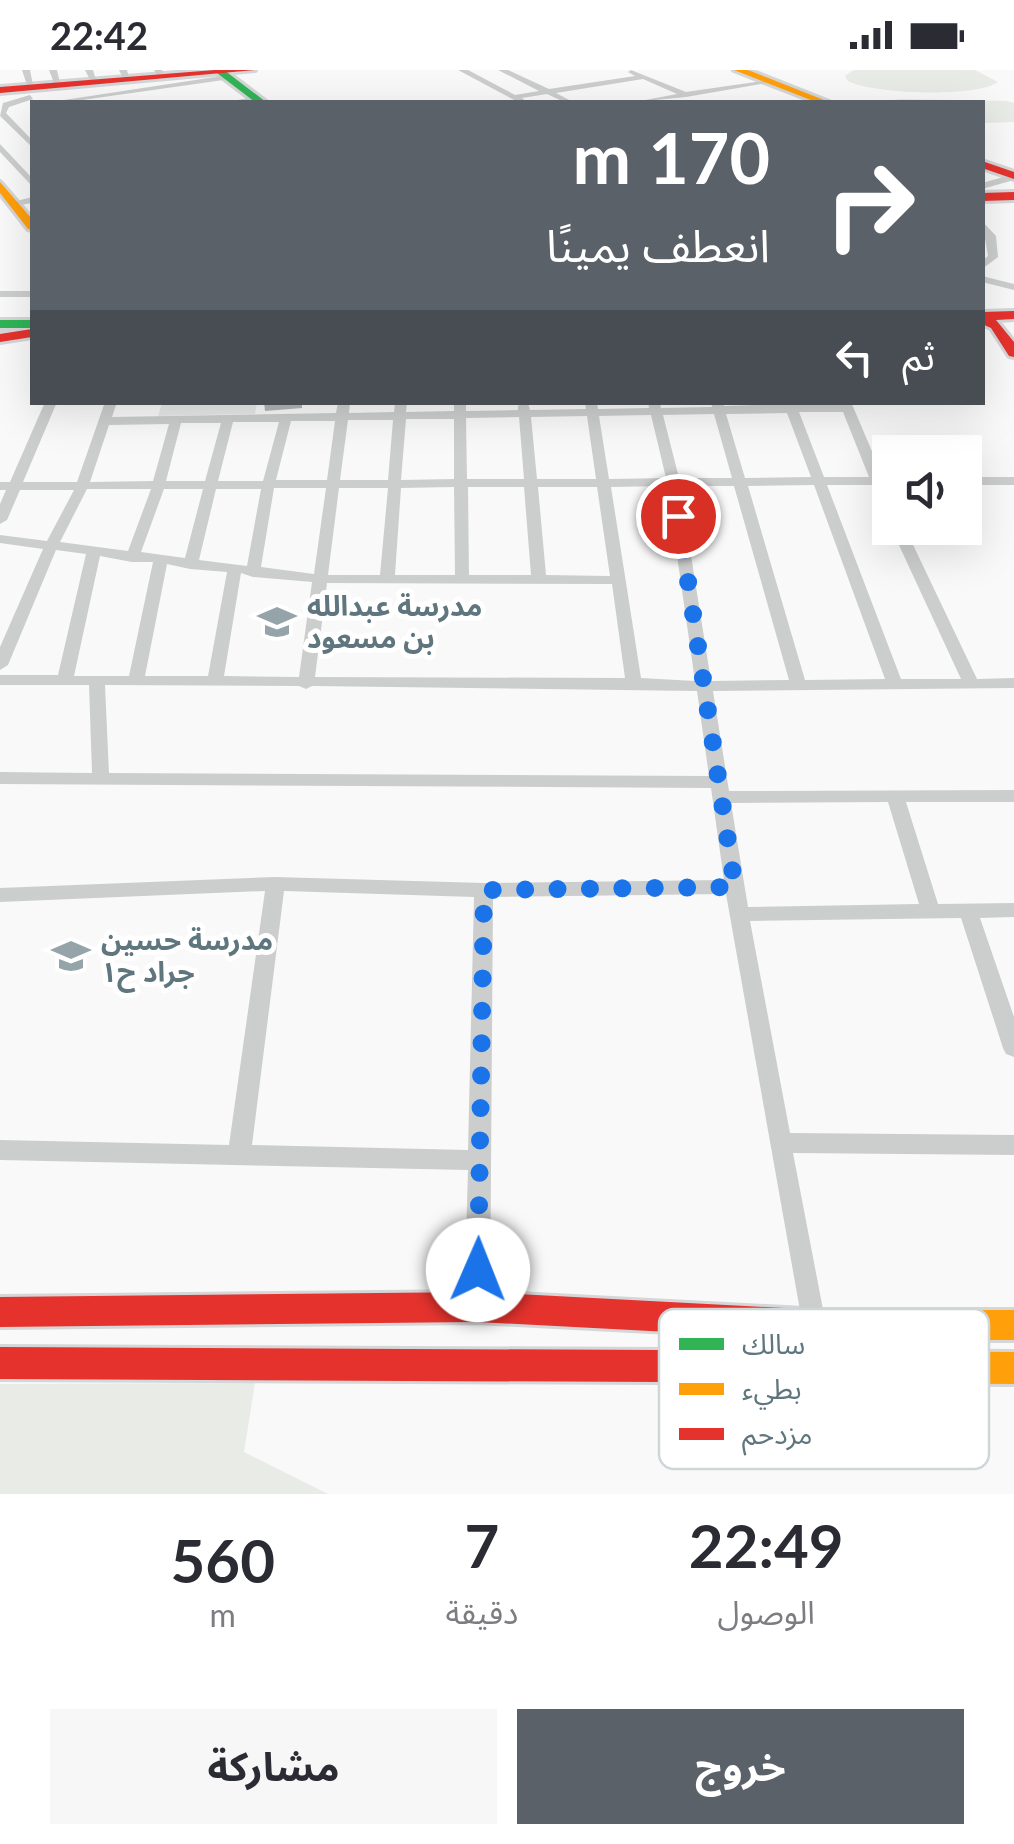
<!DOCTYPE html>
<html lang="ar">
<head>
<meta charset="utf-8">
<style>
  :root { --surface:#fff; --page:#f7f7f7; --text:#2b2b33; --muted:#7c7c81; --accent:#5b6168 }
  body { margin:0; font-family:Lato,"Noto Sans Arabic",sans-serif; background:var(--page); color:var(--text); direction:rtl; height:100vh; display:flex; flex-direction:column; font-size:38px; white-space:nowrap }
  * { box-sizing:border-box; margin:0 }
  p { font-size:32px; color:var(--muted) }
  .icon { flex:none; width:55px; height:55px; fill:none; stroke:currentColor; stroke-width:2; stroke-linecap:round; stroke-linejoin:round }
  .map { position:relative; height:1424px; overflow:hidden; direction:ltr }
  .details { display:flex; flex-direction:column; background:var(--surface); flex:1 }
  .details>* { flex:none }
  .hud { position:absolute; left:30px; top:30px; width:955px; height:305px; border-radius:0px; box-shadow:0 10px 40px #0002; direction:rtl; background:#5b6168; color:#fff; overflow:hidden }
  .tools { position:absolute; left:872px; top:365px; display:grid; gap:20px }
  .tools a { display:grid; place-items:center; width:110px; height:110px; border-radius:0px; background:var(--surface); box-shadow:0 10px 40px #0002; font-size:50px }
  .pin { position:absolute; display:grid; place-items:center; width:85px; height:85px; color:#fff; margin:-42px; border:5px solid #fff; border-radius:50%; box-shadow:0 2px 10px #0007 }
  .me { position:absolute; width:110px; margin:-55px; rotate:1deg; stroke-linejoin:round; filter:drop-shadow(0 0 8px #0008) }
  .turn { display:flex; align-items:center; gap:35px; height:210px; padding:0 50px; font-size:45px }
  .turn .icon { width:130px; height:130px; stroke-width:2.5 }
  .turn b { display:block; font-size:70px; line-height:85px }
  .then { display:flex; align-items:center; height:95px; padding:0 50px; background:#0003; gap:20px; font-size:38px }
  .eta { display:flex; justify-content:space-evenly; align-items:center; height:170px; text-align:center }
  .eta b { font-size:60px; font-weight:700; line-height:70px }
  .action { display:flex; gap:20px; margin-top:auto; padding:20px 50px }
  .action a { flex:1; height:115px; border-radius:0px; background:var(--accent); color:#fff; font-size:40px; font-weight:700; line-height:115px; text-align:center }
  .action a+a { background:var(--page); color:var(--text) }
  .status { display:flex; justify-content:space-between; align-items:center; height:70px; padding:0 50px; background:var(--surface); direction:ltr }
  .status svg { height:28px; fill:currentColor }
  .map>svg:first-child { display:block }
  .built { fill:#e7e9e9 }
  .green { fill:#e8ebe6 }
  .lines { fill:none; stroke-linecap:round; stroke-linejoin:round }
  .fast-casing { stroke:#d5d6d7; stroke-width:6 }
  .slow-casing { stroke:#d5d6d7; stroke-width:6 }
  .jam-casing { stroke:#d5d6d7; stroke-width:6 }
  .street { fill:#cccece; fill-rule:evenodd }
  .fast { fill:#30b455; fill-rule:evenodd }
  .slow { fill:#ff9f0a; fill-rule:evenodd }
  .jam { fill:#e5322d; fill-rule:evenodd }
  .wall { fill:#b2b4b5 }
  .route { stroke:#1a73e8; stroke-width:18; stroke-dasharray:0 32.4 }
  .labels { text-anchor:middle; stroke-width:10; stroke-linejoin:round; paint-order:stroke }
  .poi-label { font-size:28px; font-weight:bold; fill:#5f767e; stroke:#fff; text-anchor:start }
  .key { fill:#fff; stroke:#cfd6d8; stroke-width:2.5 }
  .key-label { font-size:28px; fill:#5f767e }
</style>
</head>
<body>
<div class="status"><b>22:42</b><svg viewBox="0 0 49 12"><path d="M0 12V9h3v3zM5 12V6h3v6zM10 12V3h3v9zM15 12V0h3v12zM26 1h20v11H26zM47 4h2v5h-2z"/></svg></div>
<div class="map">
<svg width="1014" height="1424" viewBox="0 0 1014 1424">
  <rect width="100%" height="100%" fill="#f9f9f9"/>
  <polygon class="built" points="162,333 257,333 255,344 158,346"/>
  <g class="green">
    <path d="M854,0H975L998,12C976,28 872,24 848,11L845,6Z"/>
    <polygon points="900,29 1007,31 1014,33 1014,52 983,53 982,32 879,32"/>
    <polygon points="255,1313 244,1382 328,1424 0,1424 0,1314"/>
  </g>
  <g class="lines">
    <g class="fast-casing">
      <g id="fast">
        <polygon points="213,0 224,0 266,32 255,32"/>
        <rect x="0" y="250" width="32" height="8"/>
      </g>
    </g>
    <g class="slow-casing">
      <g id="slow">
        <polygon points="734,0 748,0 829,32 816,32"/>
        <polygon points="0,112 32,149 32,160 28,159 0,123"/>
        <polygon points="822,1240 1014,1240 1014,1270 822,1270 811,1266 806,1255 811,1244"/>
        <polygon points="856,1281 1014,1282 1014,1314 856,1313 844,1308 839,1297 844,1286"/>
      </g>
    </g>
    <g class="jam-casing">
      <g id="jam">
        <polygon points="215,0 255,0 0,23 0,17"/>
        <polygon points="982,91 1014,102 1014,109 982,98"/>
        <polygon points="1014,122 1014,130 982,131 982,123"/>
        <polygon points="1014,241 1014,249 996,250 1014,272 1014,287 1009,286 991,258 982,254 982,242"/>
        <polygon points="32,259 32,267 0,272 0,264"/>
        <polygon points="477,1222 822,1240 833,1244 838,1255 833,1266 822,1270 477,1252 0,1257 0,1227"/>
        <polygon points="0,1277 856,1281 868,1286 873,1297 868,1308 856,1313 0,1309"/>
      </g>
    </g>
    <g class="street">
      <polygon points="22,0 30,0 33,15 27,15"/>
      <polygon points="49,0 57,0 60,13 54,13"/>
      <polygon points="85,0 93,0 96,10 90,10"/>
      <polygon points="119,0 127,0 129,8 123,8"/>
      <polygon points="154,0 162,0 164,3 157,5"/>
      <polygon points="458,0 468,0 515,25 539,21 498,0 508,0 549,19 635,6 628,2 631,0 686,22 769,10 773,12 686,27 635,32 677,24 643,9 556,23 573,32 564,32 547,24 522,28 527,32 518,32"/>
      <polygon points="228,5 231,9 68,32 51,32"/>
      <polygon points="30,25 33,29 9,37 6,43 32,70 32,77 0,46 3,33"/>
      <polygon points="256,27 259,31 225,32"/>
      <polygon points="0,74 32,108 32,116 0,82"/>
      <polygon points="1014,104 1014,110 982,119 982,113"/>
      <polygon points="32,127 32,133 14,136 9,133"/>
      <polygon points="982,151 996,166 998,187 982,199 982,191 988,186"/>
      <polygon points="982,206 1014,214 1014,220 982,212"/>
      <rect x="0" y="221" width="32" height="6"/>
      <path d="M45,332H57L23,412H77L105,332H117L112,347L336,343L338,332H350L349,343L394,342L395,332H407L406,342L454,341V332H466V341L518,340V336L523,332L528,333L530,340L586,339L585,332H597L598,339L649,338L648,332H660L661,338L712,337L711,332H723L724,336L851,332L883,407H890V415H886L890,425V445L883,441L873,415H827L901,609H961L891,458H905L977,609L1014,608V618L713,621L729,721L1014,720V732H906L938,834L1014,833V847L980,848L1014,947V987L1006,984L1003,978L961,848L750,851L790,1063L1014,1065V1085L793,1083L826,1255L822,1263L813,1267L804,1263L726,824L493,827L490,1237L486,1245L477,1249L468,1245L464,1237L468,1100L0,1090V1070L229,1075L265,821L0,832V818L275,807L484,813L724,810L711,718L0,714V702L92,703L89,615H0V605H58L86,484L56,480L8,595L0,600V577L43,479L0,473V465L47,471L74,420H20L7,450L0,454V434L6,420H0V412H10ZM799,342H843L869,407H824ZM787,343L811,407L745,408L726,344ZM714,344L732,408H679L663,345ZM651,345L666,408L609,409L599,346ZM587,346L596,409H537L531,347ZM519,347L524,409H467L466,348ZM406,349H454V409L401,410ZM348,350H393L388,410H340ZM291,351H335L327,410H276ZM233,352H279L263,411H218ZM181,353H221L205,411H166ZM169,354L153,411L90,412L109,355ZM814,415L885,609L805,610L748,416ZM667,416L695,611L641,608L611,417ZM680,416H734L789,610L711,611ZM454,417L455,505H395L401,418ZM468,417H524L531,505H469ZM538,417H597L610,506L546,505ZM274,418H326L314,504L261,497ZM339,418H388L380,505H328ZM87,419H151L128,481L60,472ZM164,419H203L185,488L141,482ZM216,419H261L247,496L199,490ZM100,486L132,492H153L129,606H74ZM167,494L190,499L227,502L208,606H145ZM241,503L253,507L312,512L299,607L224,606ZM327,513L612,514L625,608L315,607ZM105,615L299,616L306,619L312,616L697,621L709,706L109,703ZM888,732L919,834L748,837L731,733ZM284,821L474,827L468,1080L252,1075Z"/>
      <rect x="965" y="407" width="49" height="8"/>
    </g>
    <use href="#fast" class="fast"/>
    <use href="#slow" class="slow"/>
    <use href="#jam" class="jam"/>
  </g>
  <polygon class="wall" points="264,332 302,332 302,338 265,341"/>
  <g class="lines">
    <polyline class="route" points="478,1200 484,820 735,817 678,446"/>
  </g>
  <defs>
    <g id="school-bare" transform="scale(3)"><path d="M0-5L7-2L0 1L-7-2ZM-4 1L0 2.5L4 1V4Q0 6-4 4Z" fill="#95a4a9" stroke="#fff" stroke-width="2.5" paint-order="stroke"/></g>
  </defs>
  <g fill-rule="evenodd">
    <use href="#school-bare" x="277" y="552"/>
    <use href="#school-bare" x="71" y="886"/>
  </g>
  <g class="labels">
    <g class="poi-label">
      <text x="307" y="546">مدرسة عبدالله<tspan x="307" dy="32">بن مسعود</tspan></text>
      <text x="101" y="880">مدرسة حسين<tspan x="101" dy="32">جراد ح١</tspan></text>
    </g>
  </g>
  <rect x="659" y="1239" width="330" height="160" rx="15" class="key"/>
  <rect x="679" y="1268" width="45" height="12" fill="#30b455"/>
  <rect x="679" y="1313" width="45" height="12" fill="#ff9f0a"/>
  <rect x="679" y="1358" width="45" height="12" fill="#e5322d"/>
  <g class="key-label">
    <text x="742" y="1284">سالك</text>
    <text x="742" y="1329">بطيء</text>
    <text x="742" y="1374">مزدحم</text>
  </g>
</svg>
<div class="tools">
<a><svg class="icon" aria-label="sound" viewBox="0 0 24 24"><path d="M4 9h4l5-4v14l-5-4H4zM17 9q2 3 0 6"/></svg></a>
</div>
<div class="pin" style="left:678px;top:446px;background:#d93025"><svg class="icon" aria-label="arrive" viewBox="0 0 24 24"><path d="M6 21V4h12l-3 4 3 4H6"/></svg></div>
<svg class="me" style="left:478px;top:1200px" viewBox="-20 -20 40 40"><circle r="19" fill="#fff"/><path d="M0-13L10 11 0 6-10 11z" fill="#1a73e8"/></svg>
<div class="hud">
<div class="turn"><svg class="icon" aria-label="right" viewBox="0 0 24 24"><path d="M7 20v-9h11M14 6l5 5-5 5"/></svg><div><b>170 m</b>انعطف يمينًا</div></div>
<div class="then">ثم<svg class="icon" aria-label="left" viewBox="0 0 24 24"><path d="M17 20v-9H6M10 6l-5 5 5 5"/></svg></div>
</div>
</div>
<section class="details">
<div class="eta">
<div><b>22:49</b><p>الوصول</p></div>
<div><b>7</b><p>دقيقة</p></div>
<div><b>560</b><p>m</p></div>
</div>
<div class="action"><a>خروج</a><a>مشاركة</a></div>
</section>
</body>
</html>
